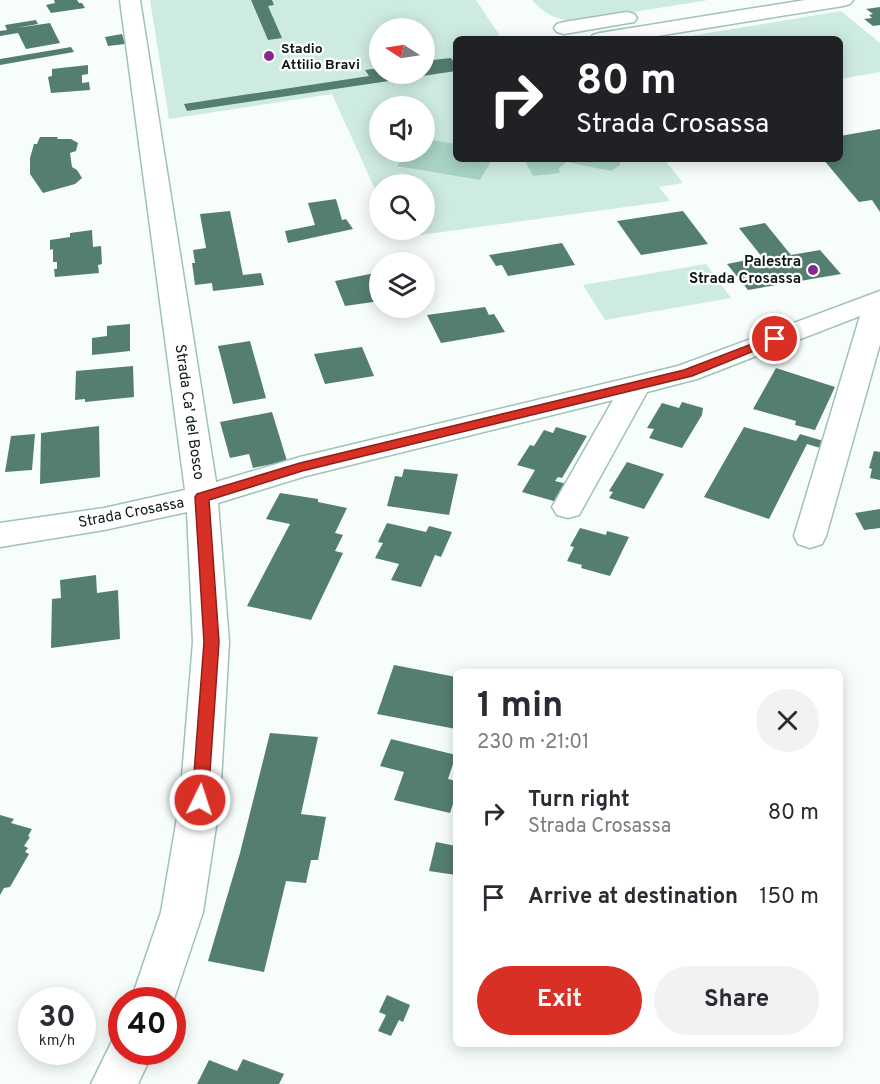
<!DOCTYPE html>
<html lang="en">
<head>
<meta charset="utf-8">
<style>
  :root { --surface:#fff; --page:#f2f2f3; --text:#2b2b33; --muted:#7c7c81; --accent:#d93025 }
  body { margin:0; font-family:Overpass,sans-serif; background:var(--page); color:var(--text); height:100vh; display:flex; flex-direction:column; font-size:22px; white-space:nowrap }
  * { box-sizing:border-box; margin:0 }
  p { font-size:20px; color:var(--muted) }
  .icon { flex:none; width:33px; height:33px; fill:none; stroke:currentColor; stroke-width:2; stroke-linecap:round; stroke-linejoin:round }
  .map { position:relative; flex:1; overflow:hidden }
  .drawer { position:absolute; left:453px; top:669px; width:390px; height:378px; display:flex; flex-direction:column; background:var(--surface); border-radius:9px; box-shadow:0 3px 15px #0003 }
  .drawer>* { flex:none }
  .guide { position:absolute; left:453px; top:36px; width:390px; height:126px; border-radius:9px; box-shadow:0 3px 15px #0003; background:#202124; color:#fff; overflow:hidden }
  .needle { width:39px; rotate:282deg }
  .fabs { position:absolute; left:369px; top:18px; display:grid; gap:12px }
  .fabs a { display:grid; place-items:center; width:66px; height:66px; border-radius:50%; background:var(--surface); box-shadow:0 3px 15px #0003; font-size:30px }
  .speed { position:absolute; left:18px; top:987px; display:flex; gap:12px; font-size:30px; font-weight:700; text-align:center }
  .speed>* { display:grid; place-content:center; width:78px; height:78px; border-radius:50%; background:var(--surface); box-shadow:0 3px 15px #0003; line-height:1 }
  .speed small { font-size:15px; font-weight:400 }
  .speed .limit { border:9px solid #d22; background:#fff; color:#111 }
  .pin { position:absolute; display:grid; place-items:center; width:51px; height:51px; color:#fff; margin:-26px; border:3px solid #fff; border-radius:50%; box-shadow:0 2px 6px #0007 }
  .me { position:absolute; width:66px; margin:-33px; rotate:4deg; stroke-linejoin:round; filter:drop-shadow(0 0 4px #0008) }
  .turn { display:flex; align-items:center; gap:21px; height:126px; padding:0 24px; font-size:27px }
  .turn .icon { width:78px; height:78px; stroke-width:2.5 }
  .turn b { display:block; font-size:42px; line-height:51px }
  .round { display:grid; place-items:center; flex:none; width:63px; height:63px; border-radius:32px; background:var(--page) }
  .head { display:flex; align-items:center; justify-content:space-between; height:102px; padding:0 24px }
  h1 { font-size:36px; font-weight:700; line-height:45px }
  .button { display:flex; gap:12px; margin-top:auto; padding:12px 24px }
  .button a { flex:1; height:69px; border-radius:36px; background:var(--accent); color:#fff; font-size:24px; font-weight:700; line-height:69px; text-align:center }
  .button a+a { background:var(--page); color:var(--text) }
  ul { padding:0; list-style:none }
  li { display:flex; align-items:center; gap:18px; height:84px; padding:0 24px }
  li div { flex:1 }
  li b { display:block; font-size:22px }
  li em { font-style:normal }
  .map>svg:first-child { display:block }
  .green { fill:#ceebe1; fill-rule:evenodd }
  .water { fill:#a7d3c5 }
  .building { fill:#547e71 }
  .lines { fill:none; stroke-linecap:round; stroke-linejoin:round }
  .minor-casing { stroke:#a0c2b7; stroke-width:3 }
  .minor { fill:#fff; fill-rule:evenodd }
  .route { fill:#d93025; stroke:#8d1f18; stroke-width:1.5 }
  .poi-dot { fill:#862892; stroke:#fff; stroke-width:2 }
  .labels { text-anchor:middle; stroke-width:4.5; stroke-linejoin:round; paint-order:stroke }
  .far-poi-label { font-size:14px; font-weight:bold; fill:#0b1814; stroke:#fff; text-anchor:start }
  .poi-label { font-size:15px; font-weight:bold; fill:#0b1814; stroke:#fff; text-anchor:end }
  .street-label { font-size:15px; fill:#0b1814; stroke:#fff }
</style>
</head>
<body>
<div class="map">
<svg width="880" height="1084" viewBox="0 0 880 1084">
  <rect width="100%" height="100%" fill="#f6fdfb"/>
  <g class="green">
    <path d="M150,0H476L502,39H456V159H664L683,183L659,187L670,201L398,238L394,230H424V184H380L379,198L332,94L169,119ZM380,28H424V74H380ZM380,106H424V152H380Z"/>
    <path d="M532,0H708L577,21C556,20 546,15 532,0Z"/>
    <polygon points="841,11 880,43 880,72 840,79 840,39 673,39"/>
    <polygon points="706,264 731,298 605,320 583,285"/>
  </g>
  <g class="water">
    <polygon points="425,139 456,144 456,159 492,159 480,180 397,166 407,152 424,152"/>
    <polygon points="524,159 621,159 620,165 611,171 567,162 559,168 560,173 533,176"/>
  </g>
  <g class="building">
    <polygon points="54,0 77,0 79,3 82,3 85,8 51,13 46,5 55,3"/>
    <polygon points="251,0 272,0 274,5 268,6 282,38 268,40"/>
    <polygon points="880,7 880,25 873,26 864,19 872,18 869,15 873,14 866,9"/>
    <polygon points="36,20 38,24 16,28 50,23 60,43 26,49 18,33 0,36 0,31 7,30 5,25"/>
    <polygon points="122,34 125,44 108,46 105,37"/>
    <polygon points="71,47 74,52 0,65 0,59"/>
    <polygon points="451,58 453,61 456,61 456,71 187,111 184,104 369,76 365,70 380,68 380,74 424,74 424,61"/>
    <polygon points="88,65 88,74 82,75 82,83 89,82 90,90 51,93 48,77 52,76 52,69"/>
    <polygon points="880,129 880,212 872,200 859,202 823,159 840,159 840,136"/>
    <polygon points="40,137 58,137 57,139 71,139 78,143 76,151 70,153 72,167 77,170 82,178 75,184 43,193 30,174 30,158 34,144 37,144"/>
    <polygon points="336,199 342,220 346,219 353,229 288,243 285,231 315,225 308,203"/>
    <polygon points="230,211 243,275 261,273 264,285 213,291 212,283 195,285 192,263 195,263 193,250 206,248 200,214"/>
    <polygon points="683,211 708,244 641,255 617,221"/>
    <polygon points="765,223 791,255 820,250 841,274 748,290 727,264 762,257 739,228"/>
    <polygon points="92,230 93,247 101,246 102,264 98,265 99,273 55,277 54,269 57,269 57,262 53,262 53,249 50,250 50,240 70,237 70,233"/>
    <polygon points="562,243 575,265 508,276 502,265 496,266 489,255"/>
    <polygon points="375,273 380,284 380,301 345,306 335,281"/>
    <polygon points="485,307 489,315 494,314 505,332 441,343 427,315"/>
    <polygon points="130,324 130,351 92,355 92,338 107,336 107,326"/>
    <polygon points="250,341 266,398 233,404 218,346"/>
    <polygon points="362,347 374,376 325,384 314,354"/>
    <polygon points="133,366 134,397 85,402 85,399 75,400 76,371"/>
    <polygon points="776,368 835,387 815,430 795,425 796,421 753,409"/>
    <polygon points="682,402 703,408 702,415 682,448 649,438 654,429 647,428 662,403 679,408"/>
    <polygon points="272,412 287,461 253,468 249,454 230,458 220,422"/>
    <polygon points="99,426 100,477 40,484 41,433"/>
    <polygon points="556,427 587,436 562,478 558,477 555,481 567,484 557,502 522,492 535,470 517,465 530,445 534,446 544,430 553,433"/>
    <polygon points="744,427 796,441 800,434 830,443 827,450 807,444 769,519 704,497"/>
    <polygon points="35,434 32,470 5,472 11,436"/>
    <polygon points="874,451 880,452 880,480 870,478 872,469 869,468"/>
    <polygon points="627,462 664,474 644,509 609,498 613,492 609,491"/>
    <polygon points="404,469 458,474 449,515 387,506 395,476 402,477"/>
    <polygon points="280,493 318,499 318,502 347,508 335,533 343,535 335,551 343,553 311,620 247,606 290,524 266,519"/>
    <polygon points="880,509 880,528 864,530 855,513"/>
    <polygon points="387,523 426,532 429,526 452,532 441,557 435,555 421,587 391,580 399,564 375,558 383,543 378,542"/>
    <polygon points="580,528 606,535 607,531 629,537 610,576 581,568 582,565 567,561 574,547 570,546"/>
    <polygon points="96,575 97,593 118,590 120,639 51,648 52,599 61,598 60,580"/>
    <polygon points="394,665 456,677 456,729 377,714"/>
    <polygon points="270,733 318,737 301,814 326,817 318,860 311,860 306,883 286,881 264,972 208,961 240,853"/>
    <polygon points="391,739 456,755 448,779 456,781 456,795 450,813 394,800 404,772 380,766"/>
    <polygon points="0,815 14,819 11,823 32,829 28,836 30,837 24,846 28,848 25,852 29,854 10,887 4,888 0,895"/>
    <polygon points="436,842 456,846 456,875 429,871"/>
    <polygon points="387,995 410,1005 403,1022 399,1020 391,1036 378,1031 386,1015 379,1012"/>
    <polygon points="243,1059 284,1074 279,1084 197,1084 209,1060 237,1071"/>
  </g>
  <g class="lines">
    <g class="minor-casing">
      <g id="minor">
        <polygon points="120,0 140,0 216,482 300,457 678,366 880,291 880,344 826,536 822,544 810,548 798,544 794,536 860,316 697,379 647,392 579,515 568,518 557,515 552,507 613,400 306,476 218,503 229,642 220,800 203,912 172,1005 172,1000 131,1000 161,912 180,800 193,642 187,512 104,530 0,547 0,523 104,508 185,490"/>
        <polygon points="805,0 853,0 850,4 843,6 639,39 589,39 593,35 600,33"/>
        <polygon points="627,12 634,14 637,18 634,22 564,34 557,32 554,28 557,24 564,22"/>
        <polygon points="122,1034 122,1052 153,1052 138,1084 91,1084 114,1037"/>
      </g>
    </g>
    <use href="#minor" class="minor"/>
  </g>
  <polygon class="route" points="775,335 779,336 779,341 692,376 302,471 209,500 219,642 208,800 205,805 200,807 194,805 192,800 204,642 195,497 197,494 300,463 684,370"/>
  <g class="poi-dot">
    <circle cx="269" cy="56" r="6"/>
    <circle cx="813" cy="270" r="6"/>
  </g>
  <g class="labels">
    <g class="far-poi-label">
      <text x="281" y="53">Stadio<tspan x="281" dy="16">Attilio Bravi</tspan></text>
    </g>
    <g class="poi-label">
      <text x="801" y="266">Palestra<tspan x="801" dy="17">Strada Crosassa</tspan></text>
    </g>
    <g class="street-label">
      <text transform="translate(190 412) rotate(82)" y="5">Strada Ca' del Bosco</text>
      <text transform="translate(131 512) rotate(-11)" y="5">Strada Crosassa</text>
    </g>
  </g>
</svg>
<div class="fabs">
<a><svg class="needle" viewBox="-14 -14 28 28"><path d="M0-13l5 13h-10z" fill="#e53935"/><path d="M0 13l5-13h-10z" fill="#7c7c81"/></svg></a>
<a><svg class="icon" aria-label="sound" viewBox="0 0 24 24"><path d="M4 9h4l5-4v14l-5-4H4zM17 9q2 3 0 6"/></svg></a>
<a><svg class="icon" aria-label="search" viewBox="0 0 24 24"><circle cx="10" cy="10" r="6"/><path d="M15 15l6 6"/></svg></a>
<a><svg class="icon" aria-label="layers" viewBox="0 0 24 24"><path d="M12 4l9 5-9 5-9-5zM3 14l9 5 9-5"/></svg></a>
</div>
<div class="speed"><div>30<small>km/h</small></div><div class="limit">40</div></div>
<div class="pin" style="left:775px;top:339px;background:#d93025"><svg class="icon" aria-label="arrive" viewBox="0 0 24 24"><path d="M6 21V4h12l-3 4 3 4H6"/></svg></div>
<svg class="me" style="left:200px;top:800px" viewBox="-20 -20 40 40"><circle r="17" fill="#d93025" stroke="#fff" stroke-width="3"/><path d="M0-11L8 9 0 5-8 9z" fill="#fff"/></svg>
<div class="guide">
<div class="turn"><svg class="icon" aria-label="right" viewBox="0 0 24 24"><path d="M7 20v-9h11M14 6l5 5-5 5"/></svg><div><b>80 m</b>Strada Crosassa</div></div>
</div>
<section class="drawer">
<div class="head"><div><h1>1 min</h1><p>230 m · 21:01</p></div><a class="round"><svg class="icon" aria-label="close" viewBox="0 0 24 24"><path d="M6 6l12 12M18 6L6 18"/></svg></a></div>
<ul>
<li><svg class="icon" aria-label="right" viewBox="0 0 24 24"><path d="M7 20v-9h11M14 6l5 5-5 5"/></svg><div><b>Turn right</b><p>Strada Crosassa</p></div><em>80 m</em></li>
<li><svg class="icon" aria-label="arrive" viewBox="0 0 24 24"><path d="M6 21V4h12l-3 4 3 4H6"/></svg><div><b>Arrive at destination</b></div><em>150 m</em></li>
</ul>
<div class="button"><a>Exit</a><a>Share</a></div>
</section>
</div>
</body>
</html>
